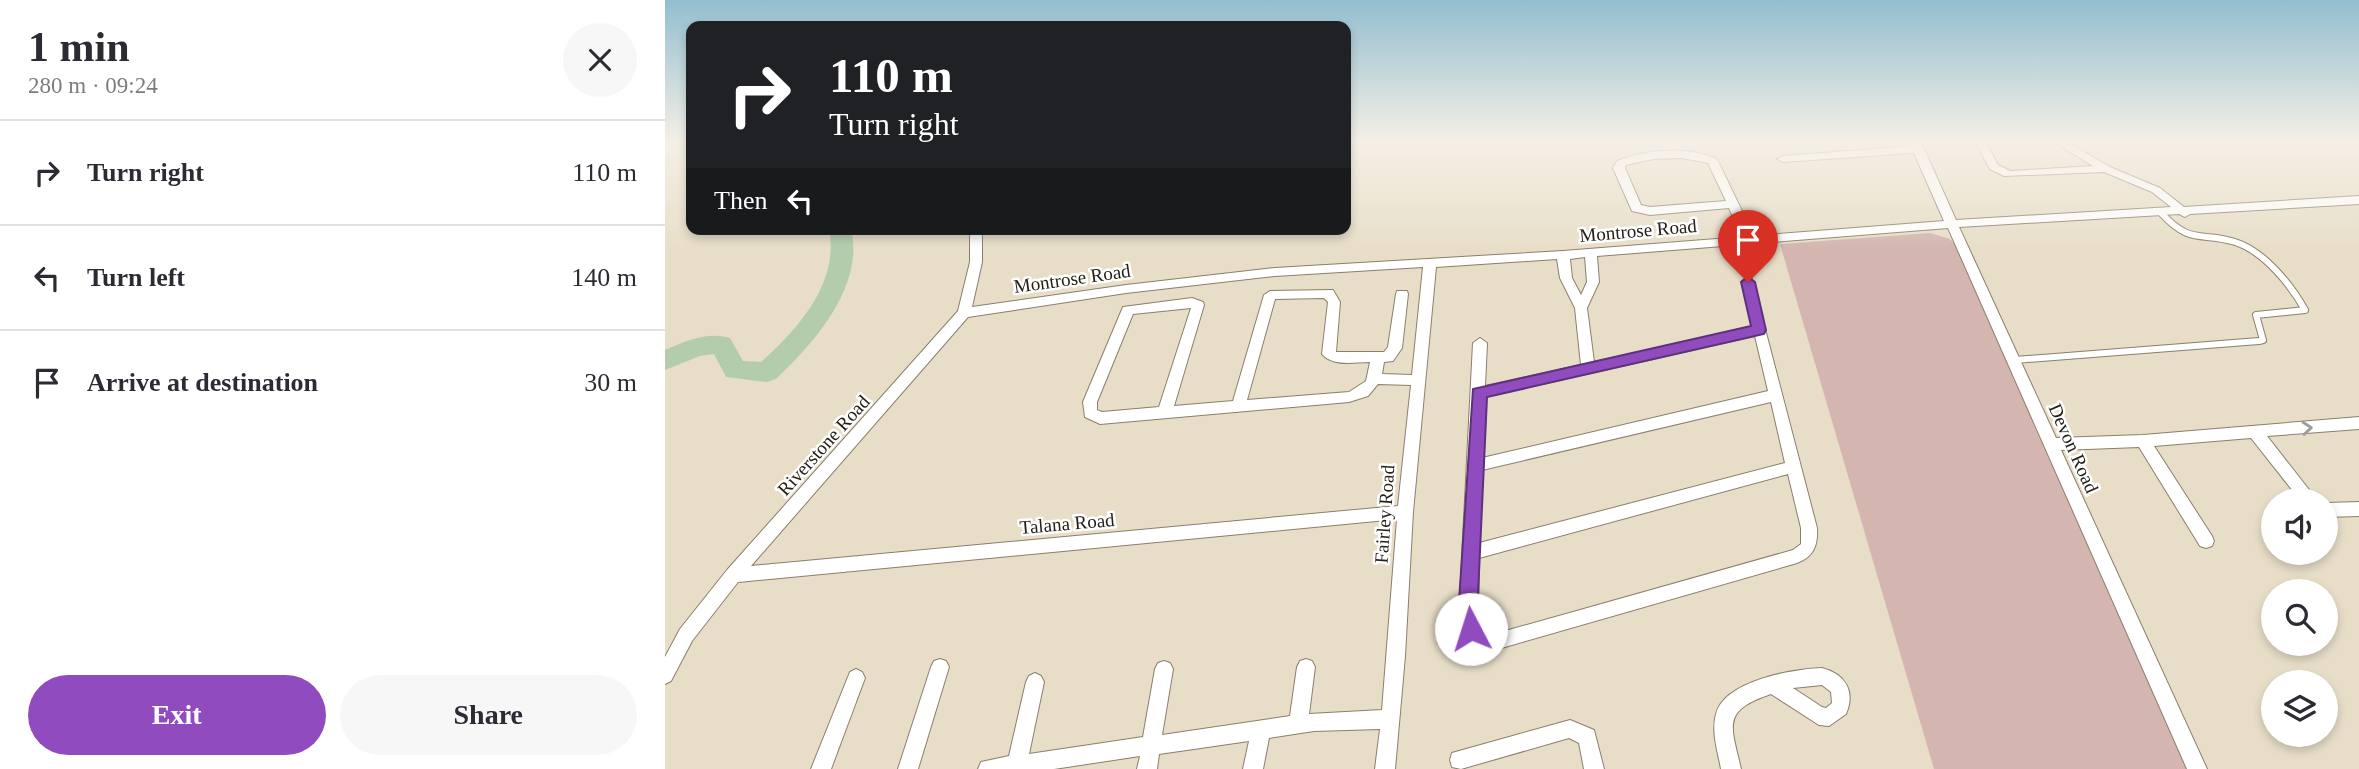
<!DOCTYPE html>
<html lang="en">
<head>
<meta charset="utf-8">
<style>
  :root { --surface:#fff; --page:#f7f7f7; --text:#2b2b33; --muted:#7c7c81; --line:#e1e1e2; --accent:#904cbf }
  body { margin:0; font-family:Georgia,serif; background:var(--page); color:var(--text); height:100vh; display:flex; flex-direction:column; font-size:26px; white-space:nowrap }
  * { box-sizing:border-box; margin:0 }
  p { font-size:23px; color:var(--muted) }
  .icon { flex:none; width:38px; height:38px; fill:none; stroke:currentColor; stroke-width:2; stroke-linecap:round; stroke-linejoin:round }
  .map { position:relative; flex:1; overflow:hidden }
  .sheet { display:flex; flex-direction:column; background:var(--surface); width:665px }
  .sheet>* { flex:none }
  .top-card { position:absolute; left:21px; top:21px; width:665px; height:214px; border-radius:14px; box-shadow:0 4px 10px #0003; background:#202124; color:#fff; overflow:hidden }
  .fabs { position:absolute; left:1596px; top:488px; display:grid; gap:14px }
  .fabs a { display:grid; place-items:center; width:77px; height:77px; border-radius:50%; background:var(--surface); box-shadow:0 4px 10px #0003; font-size:35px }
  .pin { position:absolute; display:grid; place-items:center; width:60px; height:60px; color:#fff; margin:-72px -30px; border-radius:50% 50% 50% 0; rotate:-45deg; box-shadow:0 0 7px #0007 }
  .pin .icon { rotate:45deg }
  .me { position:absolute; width:77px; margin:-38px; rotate:355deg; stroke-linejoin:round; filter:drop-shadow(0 0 5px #0008) }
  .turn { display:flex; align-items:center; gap:24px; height:147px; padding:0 28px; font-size:32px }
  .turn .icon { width:91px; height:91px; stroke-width:2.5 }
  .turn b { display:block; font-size:49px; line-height:60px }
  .then { display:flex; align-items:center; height:66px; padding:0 28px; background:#0003; gap:14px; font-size:26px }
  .round { display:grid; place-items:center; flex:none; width:74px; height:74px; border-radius:37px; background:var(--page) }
  .overview { display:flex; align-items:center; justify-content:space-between; height:119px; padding:0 28px }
  h1 { font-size:42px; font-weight:700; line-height:52px }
  .cta { display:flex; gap:14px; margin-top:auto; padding:14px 28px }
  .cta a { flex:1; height:80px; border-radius:42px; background:var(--accent); color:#fff; font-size:28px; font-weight:700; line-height:80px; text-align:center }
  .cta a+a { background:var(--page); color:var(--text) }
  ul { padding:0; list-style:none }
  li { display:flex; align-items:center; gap:21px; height:105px; padding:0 28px; border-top:2px solid var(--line) }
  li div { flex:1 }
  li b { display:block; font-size:26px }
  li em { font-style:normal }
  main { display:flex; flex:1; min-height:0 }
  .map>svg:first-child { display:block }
  .green { fill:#d4b5b0 }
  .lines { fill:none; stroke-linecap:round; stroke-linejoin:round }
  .river { fill:#b3ccac; fill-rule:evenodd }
  .lane-casing { stroke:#897f6b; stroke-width:8 }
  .street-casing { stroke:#897f6b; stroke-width:2 }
  .lane { stroke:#fff; stroke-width:6 }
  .street { fill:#fff; fill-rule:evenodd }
  .oneway { stroke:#9c9b97 }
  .route { fill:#904cbf; stroke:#5e317c; stroke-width:2 }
  .labels { text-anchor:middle; stroke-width:5; stroke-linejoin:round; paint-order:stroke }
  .street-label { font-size:19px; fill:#242018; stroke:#fff }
</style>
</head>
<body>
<main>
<section class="sheet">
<div class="overview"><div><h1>1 min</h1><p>280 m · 09:24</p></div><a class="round"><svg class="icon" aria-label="close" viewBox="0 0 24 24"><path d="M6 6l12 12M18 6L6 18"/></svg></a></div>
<ul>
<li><svg class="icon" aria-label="right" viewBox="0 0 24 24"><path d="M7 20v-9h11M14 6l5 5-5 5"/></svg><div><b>Turn right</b></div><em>110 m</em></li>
<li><svg class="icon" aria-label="left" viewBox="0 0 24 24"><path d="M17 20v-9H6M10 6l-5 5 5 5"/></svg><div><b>Turn left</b></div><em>140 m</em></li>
<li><svg class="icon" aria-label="arrive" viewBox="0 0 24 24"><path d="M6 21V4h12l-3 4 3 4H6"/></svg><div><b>Arrive at destination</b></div><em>30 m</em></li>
</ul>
<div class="cta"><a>Exit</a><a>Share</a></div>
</section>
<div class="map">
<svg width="1694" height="769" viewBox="0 0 1694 769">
  <rect width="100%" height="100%" fill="#e8dec8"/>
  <polygon class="green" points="1265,233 1285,239 1293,247 1524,769 1269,769 1115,244"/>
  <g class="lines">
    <path class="river" d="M164,229H186C200,286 149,343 111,379L102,382L61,377L49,354L35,356L0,370V350C20,341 43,331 65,338L78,361L96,362C132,330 175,283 164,229Z"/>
    <g class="lane-casing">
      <path id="lane" d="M1350,360L1594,341L1598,340L1591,315L1640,310C1626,285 1599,251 1570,242C1536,231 1527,246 1497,214"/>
    </g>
    <g class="street-casing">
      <g id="street">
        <path d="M1245,142H1256L1291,220L1506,207L1487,192L1439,172L1339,176L1325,169L1310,142H1321L1333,165L1345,171L1428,166L1389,142H1402L1445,167L1495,188L1519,207L1694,196V204L1525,214L1520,217L1514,214L1294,227L1391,438L1478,435L1694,417V429L1602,436L1652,500H1635L1586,438L1489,446L1547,536L1549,541L1547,546L1541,548L1535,546L1474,447L1396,450L1542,769H1522L1283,228L932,256L934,282L922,308L929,362L1087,327L1077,282L1079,279H1087L1152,528C1153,545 1149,557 1132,563L833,649C811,648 801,637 794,617L808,343L815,338L822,343L820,386L916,365L910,308L895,278L892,259L771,267L748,512L740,656L730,769H710L715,729L649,731L604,738L598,769H578L584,741L494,754L492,769H472L475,756L389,769H313L316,762L344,756L361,682L364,676L370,673L376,676L379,682L364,754L478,737L490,669L493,663L499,661L505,663L508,669L497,735L625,716L632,667L635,661L641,659L647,661L650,667L644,714L717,710L732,519L73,582L27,641L6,681L0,684V657L15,629L62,570L293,311L305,262V229H317V262L307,307L461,285L610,268L898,251L1077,237L1064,208L985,215L967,211L948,168L952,161C981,149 1023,146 1052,159L1089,236L1279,221L1249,153L1118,162L1112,159L1118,156L1246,146ZM1017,158L1043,163L1061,201L985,207L976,205L960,168L961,165L988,159ZM920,257L922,282L916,295L907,278L905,259ZM758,267L747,375L717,374L719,362L728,361L737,348L743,294L742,291H732L731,294L723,347L719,352H671L675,302L668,290L605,291L599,295L568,401L509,406L539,305L538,302L527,298L458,307L418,402L420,417L435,424L684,402L703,396L713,384L746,385L733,506L86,566L303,317L461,293L610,276ZM659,298L663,302L657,354C668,367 689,362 705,362L701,381L684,392L582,400L610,299ZM526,308L494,407L437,412L432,410V402L468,314ZM1090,336L1103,391L817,458L820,397ZM1106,402L1120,463L814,543L817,470ZM1123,474L1136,528V544L1128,550L833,633L823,632L813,621L814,558Z"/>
        <polygon points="1694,502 1694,516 1661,517 1661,503"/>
        <polygon points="275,659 281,661 284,667 253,769 233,769 266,667 269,661"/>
        <path d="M1157,668C1180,674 1191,691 1181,714L1164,726L1154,725L1106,694C1056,711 1066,725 1076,769H1056C1053,752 1046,732 1051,714C1059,681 1128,669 1157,668ZM1157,685L1166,692L1167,703L1161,708L1157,707L1128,688Z"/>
        <polygon points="191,669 197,672 200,678 166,769 146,769 185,672"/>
        <polygon points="905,720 929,730 939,769 919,769 914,743 904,738 796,769 787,767 785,760 787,753 794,751"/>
      </g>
    </g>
    <use href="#lane" class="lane"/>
    <use href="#street" class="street"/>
  </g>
  <defs><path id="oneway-chevron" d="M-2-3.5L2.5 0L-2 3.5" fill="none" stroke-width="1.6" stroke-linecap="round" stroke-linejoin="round" transform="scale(1.75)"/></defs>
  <use class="oneway" href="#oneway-chevron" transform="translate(1642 428) rotate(-5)"/>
  <linearGradient id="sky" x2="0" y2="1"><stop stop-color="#93bed0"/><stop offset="0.57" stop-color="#f5f0e6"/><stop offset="1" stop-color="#f5f0e6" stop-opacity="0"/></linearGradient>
  <rect width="1694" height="250" fill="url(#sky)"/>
  <polygon class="route" points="1083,277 1090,282 1101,330 1099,334 822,397 812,617 816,629 813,635 806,638 799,635 793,617 808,389 1086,326 1076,282"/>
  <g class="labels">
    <g class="street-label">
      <text transform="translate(973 230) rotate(-5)" y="7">Montrose Road</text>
      <text transform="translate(407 278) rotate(-8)" y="7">Montrose Road</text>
      <text transform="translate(158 445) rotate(-48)" y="7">Riverstone Road</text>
      <text transform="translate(1409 448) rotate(66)" y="7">Devon Road</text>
      <text transform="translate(719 514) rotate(-86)" y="7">Fairley Road</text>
      <text transform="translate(402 523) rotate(-5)" y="7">Talana Road</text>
    </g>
  </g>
</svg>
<div class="fabs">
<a><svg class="icon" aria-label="sound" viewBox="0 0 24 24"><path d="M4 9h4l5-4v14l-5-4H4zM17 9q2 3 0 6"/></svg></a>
<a><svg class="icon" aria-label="search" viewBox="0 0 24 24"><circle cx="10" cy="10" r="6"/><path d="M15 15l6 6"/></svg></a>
<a><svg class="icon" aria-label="layers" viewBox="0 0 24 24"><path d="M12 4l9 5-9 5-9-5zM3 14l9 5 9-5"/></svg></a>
</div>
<div class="pin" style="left:1083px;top:282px;background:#d93025"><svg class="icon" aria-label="arrive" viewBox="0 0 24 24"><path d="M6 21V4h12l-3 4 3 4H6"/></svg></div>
<svg class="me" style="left:806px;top:629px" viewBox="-20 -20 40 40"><circle r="19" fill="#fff"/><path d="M0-13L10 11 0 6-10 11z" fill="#904cbf"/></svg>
<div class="top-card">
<div class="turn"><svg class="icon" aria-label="right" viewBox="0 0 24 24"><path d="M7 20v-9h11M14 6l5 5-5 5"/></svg><div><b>110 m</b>Turn right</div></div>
<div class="then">Then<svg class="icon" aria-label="left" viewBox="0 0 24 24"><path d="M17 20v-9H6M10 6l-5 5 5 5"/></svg></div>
</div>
</div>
</main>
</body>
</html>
